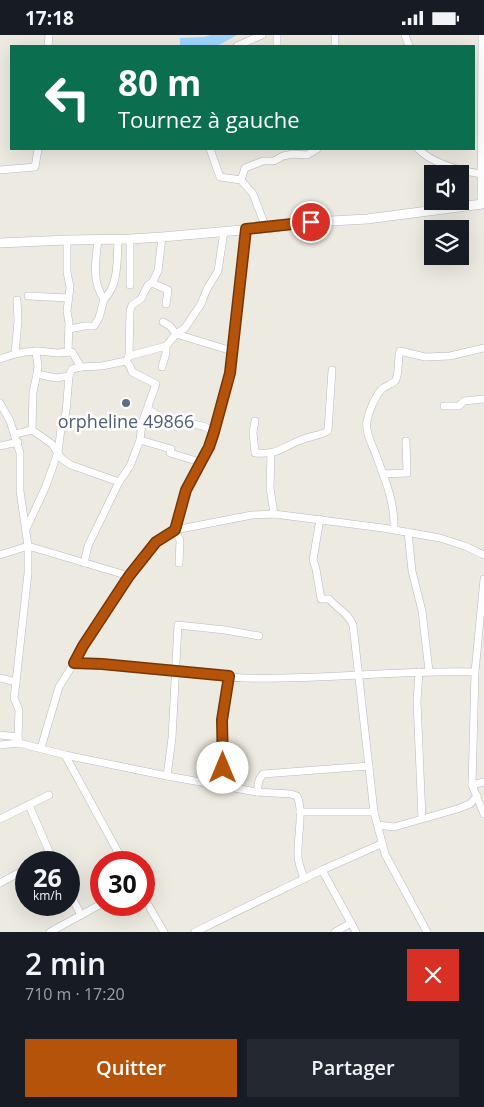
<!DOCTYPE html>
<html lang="fr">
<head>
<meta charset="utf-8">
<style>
  :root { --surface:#171b24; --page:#242831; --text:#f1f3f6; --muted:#9ea1a6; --accent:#b45309 }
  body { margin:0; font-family:"Open Sans",sans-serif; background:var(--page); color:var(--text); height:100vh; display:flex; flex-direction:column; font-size:19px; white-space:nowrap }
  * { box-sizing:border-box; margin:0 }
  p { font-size:16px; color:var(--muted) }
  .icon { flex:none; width:28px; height:28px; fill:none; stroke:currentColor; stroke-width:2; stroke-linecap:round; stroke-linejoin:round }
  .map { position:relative; height:897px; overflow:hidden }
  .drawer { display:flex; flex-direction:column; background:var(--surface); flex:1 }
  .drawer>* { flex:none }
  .hud { position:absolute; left:10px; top:10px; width:465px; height:105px; border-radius:0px; box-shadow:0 5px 20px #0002; background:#0b6e4f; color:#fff; overflow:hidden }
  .tools { position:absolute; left:424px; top:130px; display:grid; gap:10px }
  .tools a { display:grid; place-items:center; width:45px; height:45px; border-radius:0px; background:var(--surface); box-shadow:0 5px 20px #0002; font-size:25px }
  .speed { position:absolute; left:15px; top:816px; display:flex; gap:10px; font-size:25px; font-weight:700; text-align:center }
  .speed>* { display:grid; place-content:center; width:65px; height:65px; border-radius:50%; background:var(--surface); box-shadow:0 5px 20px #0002; line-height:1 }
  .speed small { font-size:12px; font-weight:400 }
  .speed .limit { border:8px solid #d22; background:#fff; color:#111 }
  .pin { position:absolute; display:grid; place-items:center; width:42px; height:42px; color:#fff; margin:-21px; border:2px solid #fff; border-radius:50%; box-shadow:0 1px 5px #0007 }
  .me { position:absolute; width:55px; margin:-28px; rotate:0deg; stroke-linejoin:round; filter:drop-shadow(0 0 4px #0008) }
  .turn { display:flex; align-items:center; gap:18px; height:105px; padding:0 25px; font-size:22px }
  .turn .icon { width:65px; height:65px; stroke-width:2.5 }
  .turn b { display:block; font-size:35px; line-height:42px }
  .round { display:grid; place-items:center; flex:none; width:52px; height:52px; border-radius:0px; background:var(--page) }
  .overview { display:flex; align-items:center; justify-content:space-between; height:85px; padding:0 25px }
  h1 { font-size:30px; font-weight:600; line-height:38px }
  .button { display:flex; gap:10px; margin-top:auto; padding:10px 25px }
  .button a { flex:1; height:58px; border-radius:0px; background:var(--accent); color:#fff; font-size:20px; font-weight:600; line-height:58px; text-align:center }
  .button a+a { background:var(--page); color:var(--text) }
  .status { display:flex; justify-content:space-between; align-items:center; height:35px; padding:0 25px; background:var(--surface); direction:ltr }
  .status svg { height:14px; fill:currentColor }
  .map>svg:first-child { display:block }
  .water { fill:#9fd6ff }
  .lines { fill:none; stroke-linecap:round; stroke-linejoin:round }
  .minor-casing { stroke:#b6b9be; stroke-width:8 }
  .tertiary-casing { stroke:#b6b9be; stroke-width:10 }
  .minor { stroke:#fff; stroke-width:7 }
  .tertiary { stroke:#fff; stroke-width:9 }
  .route-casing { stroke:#753606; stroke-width:12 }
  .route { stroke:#b45309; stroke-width:9 }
  .service-dot { fill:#5c6f8a; stroke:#fff; stroke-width:2 }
  .labels { text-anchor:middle; stroke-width:5; stroke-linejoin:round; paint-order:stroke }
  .service-label { font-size:18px; fill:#4e5e75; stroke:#fff }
</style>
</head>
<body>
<div class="status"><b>17:18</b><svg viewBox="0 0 49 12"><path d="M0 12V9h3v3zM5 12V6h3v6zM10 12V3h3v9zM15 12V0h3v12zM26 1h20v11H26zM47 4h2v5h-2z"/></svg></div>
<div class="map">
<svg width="484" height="897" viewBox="0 0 484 897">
  <rect width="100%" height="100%" fill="#edeae1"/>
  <polygon class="water" points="211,0 237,0 217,11 180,11 180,3 204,2"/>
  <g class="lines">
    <g class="minor-casing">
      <g id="minor">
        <polyline points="277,0 277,11"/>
        <polyline points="405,0 409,11"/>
        <polyline points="48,11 49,0"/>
        <polyline points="237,11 262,0"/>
        <polyline points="335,11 335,0"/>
        <polyline points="210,114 220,142 241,145 253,159 266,193"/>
        <path d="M418,114C435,130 460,136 482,139"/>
        <polyline points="0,135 35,132 38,114"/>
        <polyline points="241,145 245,133 263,126 274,126 283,121 293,119 307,120 317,114"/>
        <path d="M98,204C96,225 91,246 104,264"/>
        <polyline points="130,204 130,250"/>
        <polyline points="67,205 67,237 70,252 67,276 69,288 68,317"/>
        <polyline points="152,248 168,255 166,269"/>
        <polyline points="28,261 68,263"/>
        <polyline points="163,287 170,291 176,299 232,316"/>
        <path d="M69,294L85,291H94L99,283L104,264C119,251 117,223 118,204"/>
        <polyline points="36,316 38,331 37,339"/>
        <polyline points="15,319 18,286 17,265"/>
        <polyline points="129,321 130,276 132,270 141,264 148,250 152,248 158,236 162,202"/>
        <polyline points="0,324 15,319 25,317 39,316 57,318 72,317 81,332 102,331 126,326 129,321 166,311 176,299 185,293 201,269 207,254 218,236 224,196"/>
        <polyline points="162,332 166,318 166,311"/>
        <polyline points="0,368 10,386 20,418 20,456 28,511 28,538 16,647"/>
        <polyline points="444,371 459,371 464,366 484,364"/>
        <polyline points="148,374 176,392 182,387 203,391 215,397"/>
        <path d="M255,386L253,397L255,418C279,420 282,412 301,405C310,401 319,401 328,396L332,335"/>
        <polyline points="32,395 33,357 37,339 56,343 69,341"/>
        <polyline points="15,399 32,395 52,409 62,424 71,430 119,447"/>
        <polyline points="140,405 171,414 170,418 200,427"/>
        <polyline points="0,411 18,407"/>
        <polyline points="271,418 270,453 274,479"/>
        <polyline points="383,439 407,438 406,406"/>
        <path d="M320,484L313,525L316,534L321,564H329C338,574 348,578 353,590L374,777L385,819L427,897"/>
        <polyline points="26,494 46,451 58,417 61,394 66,377 69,341 72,334 81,332"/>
        <path d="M394,494C395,468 385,444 376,420C372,409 365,397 367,386C369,376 375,361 382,354C385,351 391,350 395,346C400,339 397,325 400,316L425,322L450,321L484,313"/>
        <polyline points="408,497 412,536 422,576 429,636"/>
        <polyline points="0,520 28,511 129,541"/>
        <polyline points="84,528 88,511 119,447 130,431 140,405 142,388 156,349 132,337 130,331 126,326"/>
        <polyline points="179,528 180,505 175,495 252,480 274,479 383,493 440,503 465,511 484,520"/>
        <polyline points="484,544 475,637 472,750 484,747"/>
        <path d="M74,628C131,630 188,641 244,643C321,645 398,635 475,637"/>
        <polyline points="419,637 417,666 422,783"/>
        <polyline points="0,643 16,647 14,663 19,675 18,702 19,708"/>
        <polyline points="0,700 18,702"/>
        <polyline points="0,710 19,708 65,720 124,828"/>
        <polyline points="41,713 59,652 74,628 83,611 123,549 156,507 175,495 186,455 209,412 215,397 229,338 246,194"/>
        <path d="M65,720L167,741L257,757L291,759L297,761C304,776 297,804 298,821C298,828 302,837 304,844"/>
        <polyline points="167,741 172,703 178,590 225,595 259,601"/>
        <polyline points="223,750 222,685 229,641"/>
        <polyline points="472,750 484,779"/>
        <polyline points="257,757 259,745 263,739 369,731"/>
        <polyline points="29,770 54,828"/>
        <polyline points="300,777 374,777"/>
        <polyline points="0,784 49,760"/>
        <polyline points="378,790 394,792 457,774 470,769 477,761"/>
        <polyline points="39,828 51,822"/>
        <polyline points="322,835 356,897"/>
        <polyline points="0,848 26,834"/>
        <polyline points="69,857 81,880"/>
        <polyline points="144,863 164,897"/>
        <polyline points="50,897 101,869"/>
        <polyline points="195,897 322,835 381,809"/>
        <polyline points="335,897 351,888"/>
      </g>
    </g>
    <g class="tertiary-casing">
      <polyline id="tertiary" points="0,208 67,205 130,204 162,202 275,192 295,188 367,184 482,169 483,0"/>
    </g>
    <use href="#minor" class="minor"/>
    <use href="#tertiary" class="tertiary"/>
  </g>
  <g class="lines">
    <g class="route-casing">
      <polyline id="route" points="223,733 222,685 229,641 102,629 74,628 83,611 129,541 156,507 175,495 186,455 209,412 214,397 230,338 246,194 311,187"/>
    </g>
    <use href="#route" class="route"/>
  </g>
  <circle class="service-dot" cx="126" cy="368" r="5"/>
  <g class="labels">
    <g class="service-label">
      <text x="126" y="393">orpheline 49866</text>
    </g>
  </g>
</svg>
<div class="tools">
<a><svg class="icon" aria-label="sound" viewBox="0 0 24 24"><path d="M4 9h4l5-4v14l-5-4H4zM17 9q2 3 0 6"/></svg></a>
<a><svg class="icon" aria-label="layers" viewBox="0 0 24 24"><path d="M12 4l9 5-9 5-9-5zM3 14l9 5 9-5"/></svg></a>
</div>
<div class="speed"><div>26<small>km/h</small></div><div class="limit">30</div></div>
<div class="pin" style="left:311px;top:187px;background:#d93025"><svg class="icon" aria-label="arrive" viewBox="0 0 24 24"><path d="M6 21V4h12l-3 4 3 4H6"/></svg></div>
<svg class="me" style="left:223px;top:733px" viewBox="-20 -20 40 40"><circle r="19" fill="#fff"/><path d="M0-13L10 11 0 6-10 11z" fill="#b45309"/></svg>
<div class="hud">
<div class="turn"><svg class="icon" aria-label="left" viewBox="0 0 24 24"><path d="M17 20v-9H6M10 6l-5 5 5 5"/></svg><div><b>80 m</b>Tournez à gauche</div></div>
</div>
</div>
<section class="drawer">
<div class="overview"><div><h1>2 min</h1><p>710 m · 17:20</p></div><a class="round" style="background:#d93025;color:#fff"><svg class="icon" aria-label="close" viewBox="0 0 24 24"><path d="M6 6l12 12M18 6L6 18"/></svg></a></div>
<div class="button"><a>Quitter</a><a>Partager</a></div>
</section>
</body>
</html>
